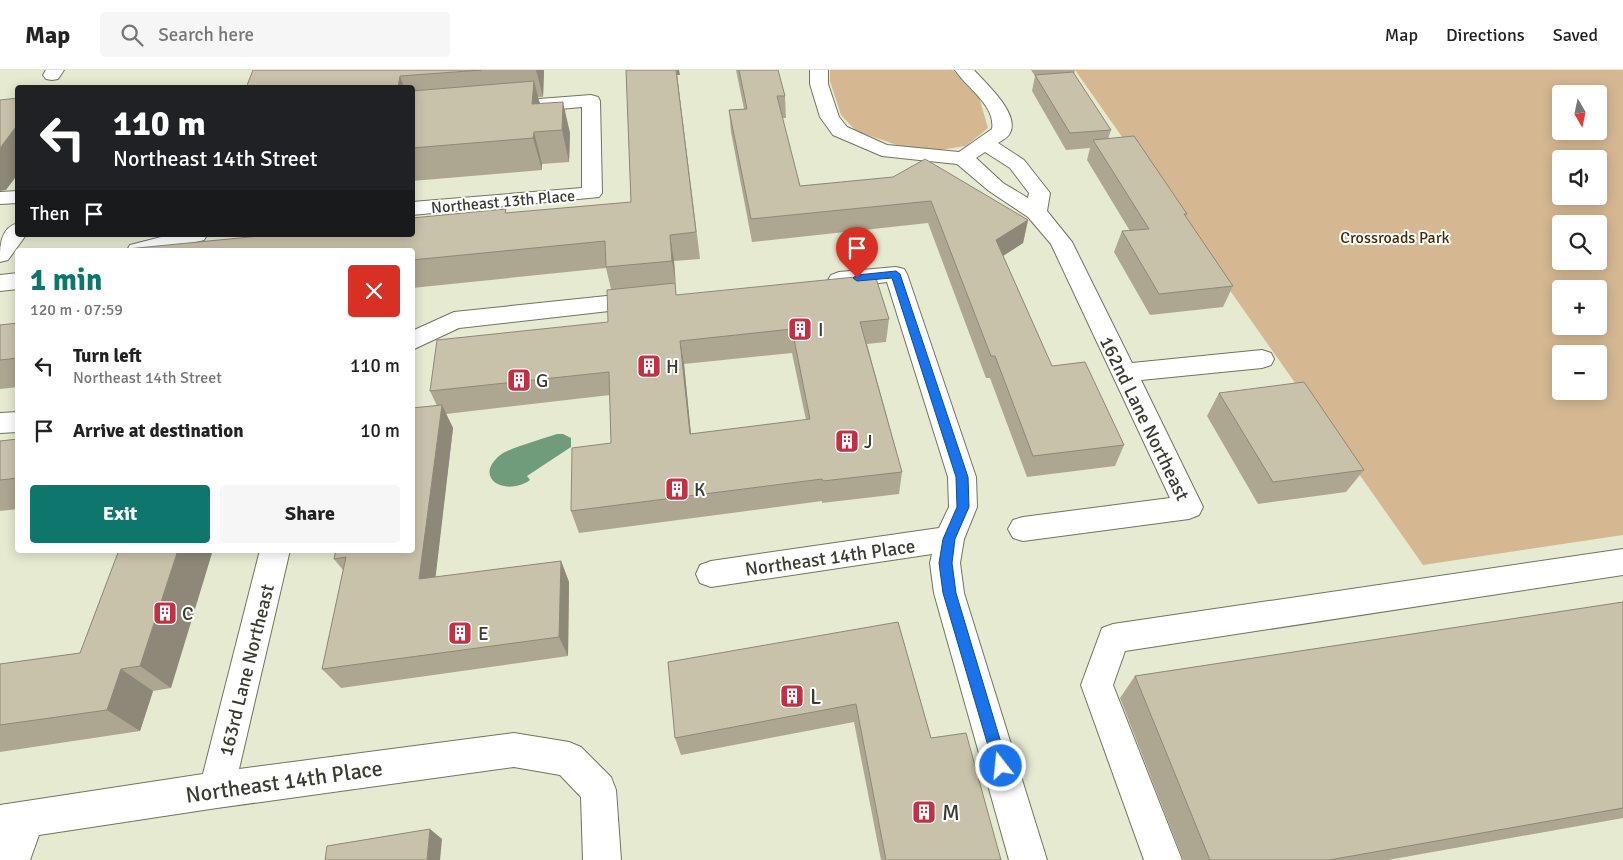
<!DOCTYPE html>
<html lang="en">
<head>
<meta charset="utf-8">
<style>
  :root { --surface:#fff; --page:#f6f6f6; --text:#222; --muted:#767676; --line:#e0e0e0; --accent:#0f766e }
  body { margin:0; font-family:Signika,sans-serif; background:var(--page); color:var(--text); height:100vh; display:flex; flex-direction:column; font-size:19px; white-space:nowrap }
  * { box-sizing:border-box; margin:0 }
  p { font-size:16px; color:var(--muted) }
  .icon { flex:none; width:28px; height:28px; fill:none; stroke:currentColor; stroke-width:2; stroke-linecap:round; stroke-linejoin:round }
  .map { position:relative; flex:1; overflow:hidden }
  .side { position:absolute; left:15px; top:178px; width:400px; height:305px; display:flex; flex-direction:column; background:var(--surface); border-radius:5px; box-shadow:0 2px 12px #0003 }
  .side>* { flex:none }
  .guide { position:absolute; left:15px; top:15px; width:400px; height:152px; border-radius:5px; box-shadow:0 2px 12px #0003; background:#202124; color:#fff; overflow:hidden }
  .needle { width:32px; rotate:171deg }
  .buttons { position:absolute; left:1552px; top:15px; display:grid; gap:10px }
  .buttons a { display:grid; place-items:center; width:55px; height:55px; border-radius:5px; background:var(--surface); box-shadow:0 2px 12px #0003; font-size:25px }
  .pin { position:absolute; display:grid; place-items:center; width:42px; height:42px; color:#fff; margin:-51px -21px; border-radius:50% 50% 50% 0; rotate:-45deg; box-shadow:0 0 5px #0007 }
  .pin .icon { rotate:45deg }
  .me { position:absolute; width:55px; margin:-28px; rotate:344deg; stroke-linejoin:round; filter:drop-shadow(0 0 4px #0008) }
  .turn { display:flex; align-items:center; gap:18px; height:105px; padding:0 15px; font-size:22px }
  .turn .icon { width:65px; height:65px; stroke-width:2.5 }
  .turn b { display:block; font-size:35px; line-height:42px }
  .then { display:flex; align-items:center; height:48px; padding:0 15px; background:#0003; gap:10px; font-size:19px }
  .round { display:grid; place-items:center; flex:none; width:52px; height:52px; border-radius:5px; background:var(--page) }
  .head { display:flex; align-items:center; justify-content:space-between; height:85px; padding:0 15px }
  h1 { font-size:30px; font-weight:800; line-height:38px; color:var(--accent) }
  .primary-button { display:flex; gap:10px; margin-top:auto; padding:10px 15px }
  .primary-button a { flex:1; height:58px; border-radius:5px; background:var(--accent); color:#fff; font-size:20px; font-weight:800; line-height:58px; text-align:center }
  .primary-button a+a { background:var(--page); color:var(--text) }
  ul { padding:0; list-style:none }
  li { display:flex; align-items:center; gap:15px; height:65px; padding:0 15px }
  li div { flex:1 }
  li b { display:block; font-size:19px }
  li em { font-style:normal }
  header { display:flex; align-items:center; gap:30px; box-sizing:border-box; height:70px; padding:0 25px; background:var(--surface); border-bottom:1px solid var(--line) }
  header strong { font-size:24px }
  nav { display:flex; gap:28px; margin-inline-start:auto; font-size:18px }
  .search { width:350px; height:45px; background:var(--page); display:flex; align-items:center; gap:12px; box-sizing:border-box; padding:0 18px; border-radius:5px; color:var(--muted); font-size:19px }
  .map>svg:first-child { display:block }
  .green { fill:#d5b892; fill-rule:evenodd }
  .water { fill:#719c7b }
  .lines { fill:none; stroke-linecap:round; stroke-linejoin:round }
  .minor-casing { stroke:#71745e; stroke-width:2 }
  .minor { fill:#fff; fill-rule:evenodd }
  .wall { fill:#ada792; fill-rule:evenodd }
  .shaded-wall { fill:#8d8877 }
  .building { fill:#c9c2aa; stroke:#8d8877; fill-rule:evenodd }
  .route { fill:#1a73e8; stroke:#114b97 }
  .labels { text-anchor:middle; stroke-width:4; stroke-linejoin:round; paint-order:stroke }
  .far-street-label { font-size:16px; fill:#3a3b31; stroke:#fff }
  .far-park-label { font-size:16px; fill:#432d09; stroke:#fff }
  .poi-label { font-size:19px; fill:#3a3b31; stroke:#fff; text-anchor:start }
  .street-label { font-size:19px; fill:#3a3b31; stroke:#fff }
  .near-poi-label { font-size:22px; fill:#3a3b31; stroke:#fff; text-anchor:start }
  .near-street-label { font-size:22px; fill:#3a3b31; stroke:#fff }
</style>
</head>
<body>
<header>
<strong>Map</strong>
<div class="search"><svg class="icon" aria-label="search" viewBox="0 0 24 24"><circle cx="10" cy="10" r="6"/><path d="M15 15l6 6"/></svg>Search here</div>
<nav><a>Map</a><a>Directions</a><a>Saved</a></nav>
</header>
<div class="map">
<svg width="1623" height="790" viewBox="0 0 1623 790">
  <rect width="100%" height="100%" fill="#e6ead1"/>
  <g class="green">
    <polygon points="830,0 953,0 979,27 988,58 966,76 933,81 900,76 856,61 841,45 830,11"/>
    <path d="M1075,0H1623V465L1423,495ZM1561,24H1599V61H1561ZM1561,89H1599V126H1561ZM1561,154H1599V191H1561ZM1561,219H1599V256H1561ZM1561,284H1599V321H1561Z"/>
  </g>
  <path class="water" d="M557,364H563L571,368V377L527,406L530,410C506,427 473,409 499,386C508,378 543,369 557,364Z"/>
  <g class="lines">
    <g class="minor-casing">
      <g id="minor">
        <polygon points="46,0 64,0 58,9 52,10 46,9 43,5"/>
        <path d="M810,0H828V14L839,47L847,57L887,75L959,82L992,59C996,36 967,18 955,0H974C986,14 1020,43 1010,63C1008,68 1002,70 998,73L1024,90L1050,123L1047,141L1072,172L1132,293L1262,280L1271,283L1274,289L1271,295L1262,298L1141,310L1203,437L1199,445L1189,449L1023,471L1013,468L1008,459L1013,450L1023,447L1170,428L1051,174L1028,147L989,121L957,94L882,86L833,65L820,47L810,14ZM985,82L1010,98L1029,123L1028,128L1003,113L976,88Z"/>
        <polygon points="591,25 598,27 600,31 602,123 599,127 412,145 412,132 582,118 582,37 526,42 519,40 517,36 519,32 526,30"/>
        <polygon points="18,121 18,133 0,134 0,122"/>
        <path d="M18,153V165H26L8,190L0,192C0,176 0,158 18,153Z"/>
        <polygon points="169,165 207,165 204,170 165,180 127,180 130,175"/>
        <polygon points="896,197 904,199 907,204 976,407 977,437 964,469 960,493 964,523 1047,790 1009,790 934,523 930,493 932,484 711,517 700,513 696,504 700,495 711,491 939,458 949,437 948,407 887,212 839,218 831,215 828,210 831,205 839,202"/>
        <polygon points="18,203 18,219 0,221 0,205"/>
        <polygon points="645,222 653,224 657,230 653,236 459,258 412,280 412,261 454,242"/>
        <polygon points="18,342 18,362 0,363 0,343"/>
        <polygon points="1623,479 1623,505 1125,581 1113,615 1182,790 1144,790 1081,615 1102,558 1113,554"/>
        <polygon points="260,480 290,480 239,699 514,663 569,672 581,677 611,707 616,720 621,790 583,790 581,727 560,705 514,697 217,738 39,765 30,790 0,790 0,735 203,704"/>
      </g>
    </g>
    <use href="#minor" class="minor"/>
  </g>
  <g class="wall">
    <polygon points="253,0 544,0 543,27 538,27 540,34 570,63 569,92 542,94 542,100 412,111 412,18 246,18"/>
    <path d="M626,0L680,5H677L700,189L674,191L676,225L889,249L886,272L867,274L902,402L899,424L822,433V431L579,463L571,441L611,373L610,325L446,344L453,358L435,507L561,491L569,512L568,586L341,618L322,599L343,500L334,489L437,336L430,321L608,252L611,219L606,198L412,218V165L507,143L631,132ZM792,283L806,350L691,364L684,294Z"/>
    <polygon points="736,0 778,0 785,26 786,48 782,48 800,116 893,107 1028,150 1023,173 1003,186 1052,296 1124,375 1115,396 1027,407 990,308 986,308 928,153 752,172 731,62 729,40 744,39"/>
    <polygon points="1031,0 1075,0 1074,4 1111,60 1108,69 1187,144 1186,147 1233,216 1223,237 1150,245 1114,182 1122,161 1130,161 1087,90 1090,78 1066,80 1032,21 1035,6"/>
    <polygon points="18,253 18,317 0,319 0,255"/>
    <polygon points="1219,323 1364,400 1346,422 1258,434 1207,346"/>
    <polygon points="18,369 18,439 0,441 0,371"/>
    <polygon points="119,480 171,618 153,621 140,661 0,682 0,594 80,583"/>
    <polygon points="1623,532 1623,748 1388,790 1183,790 1120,628 1135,606"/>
    <polygon points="898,552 931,668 1001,790 881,790 854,652 681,685 675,668"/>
  </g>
  <g class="shaded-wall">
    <polygon points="536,0 544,0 543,27"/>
    <polygon points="676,0 679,0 680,5 677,5 700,189"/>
    <polygon points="400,6 404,18 398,18"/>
    <polygon points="534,11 542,42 532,34"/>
    <polygon points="563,32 570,63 569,92 562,60"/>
    <polygon points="18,54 18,104 6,120 0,121 0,78"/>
    <polygon points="534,62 542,94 542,100 533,68"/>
    <polygon points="1028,150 1023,173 992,193 996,170"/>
    <polygon points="670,165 674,191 676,217 672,191"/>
    <polygon points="680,271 684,294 693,386 690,364"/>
    <polygon points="442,335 453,358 433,529 419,509"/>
    <polygon points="178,480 213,480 171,618 140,596"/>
    <polygon points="561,491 569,512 568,586 559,567"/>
    <polygon points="121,599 153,621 140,661 107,640"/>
    <polygon points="430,759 442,769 440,790 427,790"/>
  </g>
  <g class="building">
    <polygon points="253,0 482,0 400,6 398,18 246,18"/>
    <polygon points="626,0 676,0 696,162 670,165 672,191 606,197 605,171 412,190 412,180 127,180 127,179 270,165 412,165 412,148 506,139 505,143 631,132"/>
    <polygon points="739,0 778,0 785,26 777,26 800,116 893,107 925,89 1028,150 996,170 1052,296 1085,292 1124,375 1033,386 995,286 991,286 931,131 751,149 729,40 747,39"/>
    <polygon points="1073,2 1111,60 1070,63 1035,5"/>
    <polygon points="534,11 532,34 563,32 562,60 534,62 533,68 412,78 412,21"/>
    <polygon points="18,28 18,54 0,78 0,30"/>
    <polygon points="1134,66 1187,144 1184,144 1233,216 1159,224 1122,161 1149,159 1093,70"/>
    <path d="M875,205L889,249L860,252L902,402L823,411L822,409L571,441L572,378L611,373L609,302L430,321L437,270L608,252L607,220L675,213L676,225ZM792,259L810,349L690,364L680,271Z"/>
    <polygon points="18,253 18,288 0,290 0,255"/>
    <polygon points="1304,312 1364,400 1273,412 1219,323"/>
    <polygon points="442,335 419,509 561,491 559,567 322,599 346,487 334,489 336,480 412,480 412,338"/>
    <polygon points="18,369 18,408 0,410 0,371"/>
    <polygon points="119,480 178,480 140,596 121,599 107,640 0,655 0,594 80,583"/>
    <polygon points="1623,532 1623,738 1329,790 1210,790 1135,606"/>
    <polygon points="898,552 931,668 966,663 1001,790 886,790 856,634 675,668 668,592"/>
    <polygon points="430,759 427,790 325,790 327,776"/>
  </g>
  <polygon class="route" points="896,201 900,204 968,407 969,437 955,469 952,493 956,523 1008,696 1006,702 1001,704 996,702 994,696 943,523 939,493 943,469 957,437 956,407 892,208 857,211 853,208 857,205"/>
  <defs>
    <g id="building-square" transform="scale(1.25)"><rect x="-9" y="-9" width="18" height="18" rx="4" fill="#c13045" stroke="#fff"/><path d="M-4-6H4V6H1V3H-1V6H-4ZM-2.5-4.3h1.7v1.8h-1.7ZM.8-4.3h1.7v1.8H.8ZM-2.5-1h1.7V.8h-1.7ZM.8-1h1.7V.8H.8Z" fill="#fff"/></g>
  </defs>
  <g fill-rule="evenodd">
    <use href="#building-square" x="800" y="259"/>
    <use href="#building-square" x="649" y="296"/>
    <use href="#building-square" x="519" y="310"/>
    <use href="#building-square" x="847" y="371"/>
    <use href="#building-square" x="677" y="419"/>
    <use href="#building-square" x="165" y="543"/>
    <use href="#building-square" x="460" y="563"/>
    <use href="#building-square" x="792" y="626"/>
    <use href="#building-square" x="924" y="742"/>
  </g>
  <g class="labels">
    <g class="far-street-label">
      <text transform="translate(503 131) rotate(-5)" y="6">Northeast 13th Place</text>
    </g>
    <g class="far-park-label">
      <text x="1395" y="173">Crossroads Park</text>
    </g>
    <g class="poi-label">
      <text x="818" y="266">I</text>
      <text x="666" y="303">H</text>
      <text x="536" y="317">G</text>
      <text x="864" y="378">J</text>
      <text x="694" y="426">K</text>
      <text x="182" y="550">C</text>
      <text x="478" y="570">E</text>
    </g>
    <g class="street-label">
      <text transform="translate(1145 348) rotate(64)" y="7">162nd Lane Northeast</text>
      <text transform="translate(830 487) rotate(-8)" y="7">Northeast 14th Place</text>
      <text transform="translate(246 600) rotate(-76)" y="7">163rd Lane Northeast</text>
    </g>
    <g class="near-poi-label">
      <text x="810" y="634">L</text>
      <text x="942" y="750">M</text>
    </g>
    <g class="near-street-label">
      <text transform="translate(284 711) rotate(-8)" y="8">Northeast 14th Place</text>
    </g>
  </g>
</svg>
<div class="buttons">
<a><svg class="needle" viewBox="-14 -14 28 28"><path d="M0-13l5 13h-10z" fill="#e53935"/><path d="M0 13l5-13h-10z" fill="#767676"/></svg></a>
<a><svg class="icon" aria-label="sound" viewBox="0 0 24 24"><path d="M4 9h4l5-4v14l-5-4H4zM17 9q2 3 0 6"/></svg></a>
<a><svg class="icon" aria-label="search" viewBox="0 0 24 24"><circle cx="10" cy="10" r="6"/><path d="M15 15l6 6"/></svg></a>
<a>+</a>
<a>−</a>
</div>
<div class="pin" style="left:857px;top:208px;background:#d93025"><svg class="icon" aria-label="arrive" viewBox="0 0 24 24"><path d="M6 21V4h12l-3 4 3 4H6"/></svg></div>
<svg class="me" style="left:1001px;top:696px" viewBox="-20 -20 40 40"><circle r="17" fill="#1a73e8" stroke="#fff" stroke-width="3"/><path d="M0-11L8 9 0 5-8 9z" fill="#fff"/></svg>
<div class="guide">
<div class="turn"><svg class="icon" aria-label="left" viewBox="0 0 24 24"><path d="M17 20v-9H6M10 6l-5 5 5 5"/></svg><div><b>110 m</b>Northeast 14th Street</div></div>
<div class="then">Then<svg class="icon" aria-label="arrive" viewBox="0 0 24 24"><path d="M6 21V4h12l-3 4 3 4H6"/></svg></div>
</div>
<section class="side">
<div class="head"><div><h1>1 min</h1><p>120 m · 07:59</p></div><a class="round" style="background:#d93025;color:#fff"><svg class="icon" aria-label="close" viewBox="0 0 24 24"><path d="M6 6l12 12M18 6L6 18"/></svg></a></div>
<ul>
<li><svg class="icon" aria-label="left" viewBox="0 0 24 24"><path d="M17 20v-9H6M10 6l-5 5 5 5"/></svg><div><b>Turn left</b><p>Northeast 14th Street</p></div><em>110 m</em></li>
<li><svg class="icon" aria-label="arrive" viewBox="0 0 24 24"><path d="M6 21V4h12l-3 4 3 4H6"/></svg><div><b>Arrive at destination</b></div><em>10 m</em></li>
</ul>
<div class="primary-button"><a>Exit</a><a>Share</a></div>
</section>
</div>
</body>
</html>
